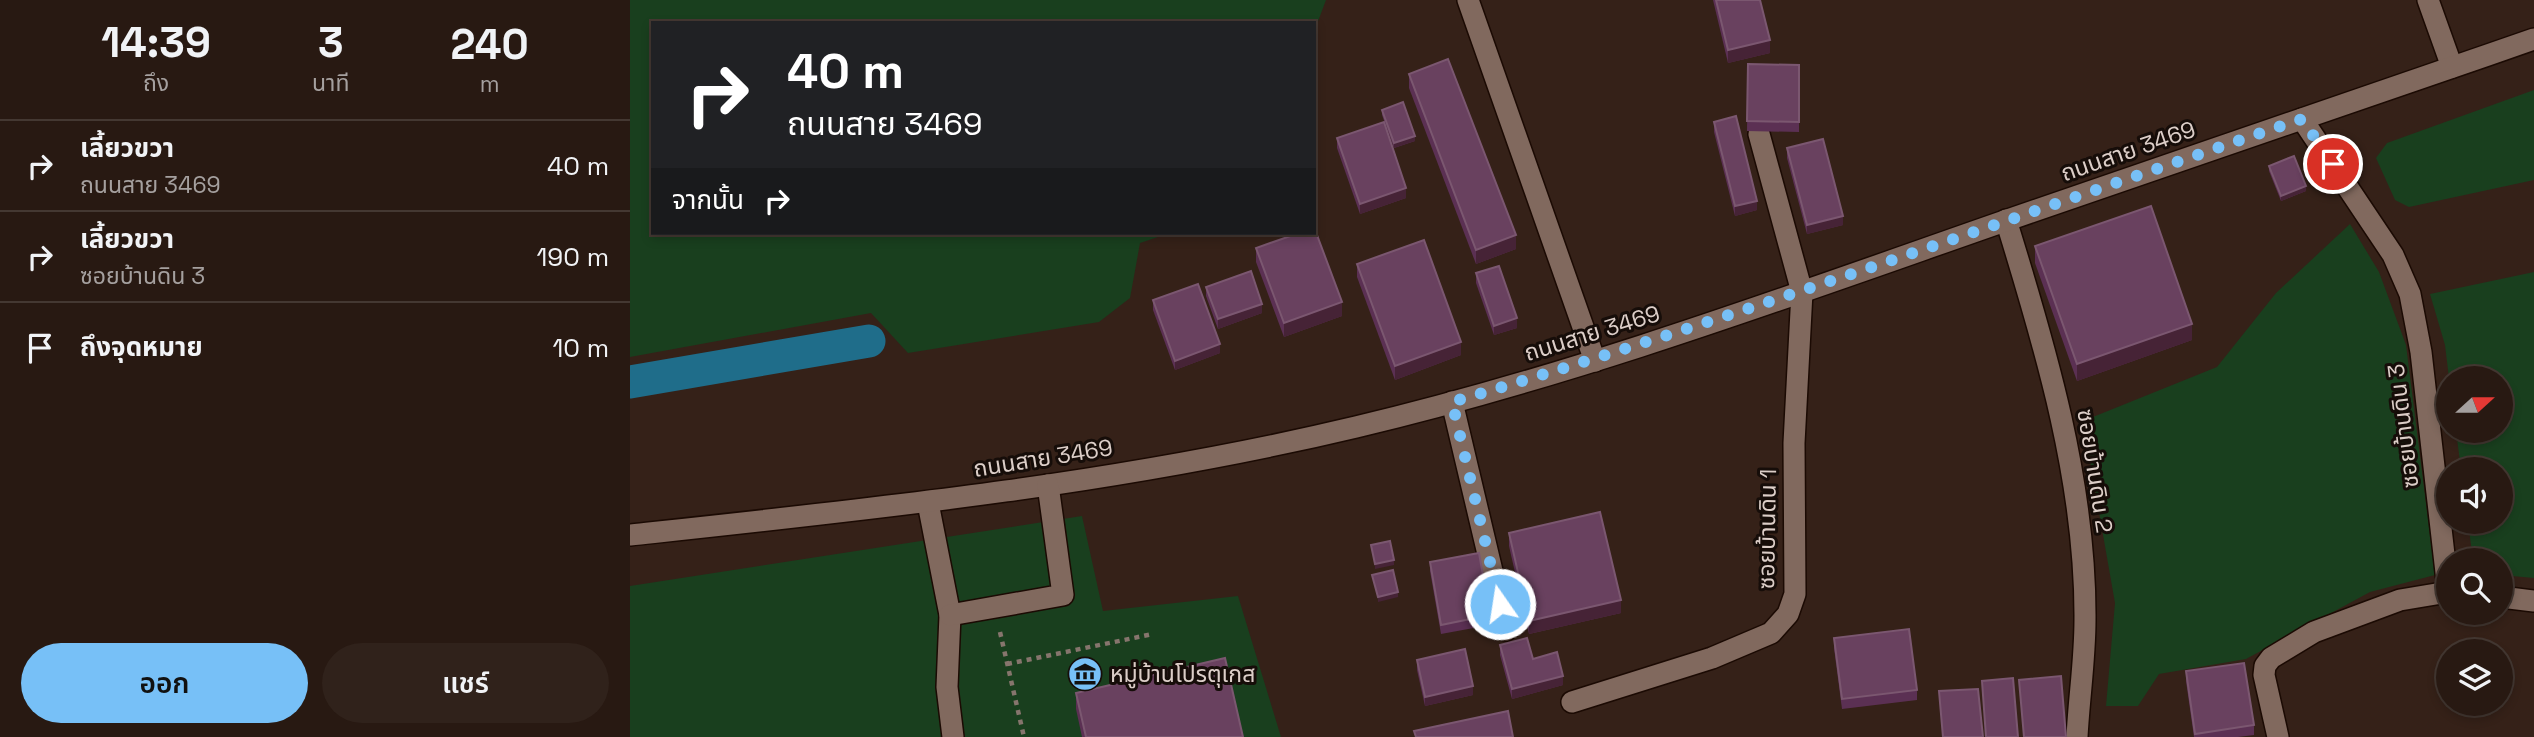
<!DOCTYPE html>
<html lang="th">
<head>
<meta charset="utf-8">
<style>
  :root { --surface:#281912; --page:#30221b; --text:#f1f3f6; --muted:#a5a09f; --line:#443832; --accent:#77c0f7 }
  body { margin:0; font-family:"Space Grotesk","Noto Sans Thai",sans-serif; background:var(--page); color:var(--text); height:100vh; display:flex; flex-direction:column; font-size:26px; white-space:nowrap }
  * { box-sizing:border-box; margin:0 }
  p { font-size:23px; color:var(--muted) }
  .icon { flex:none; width:38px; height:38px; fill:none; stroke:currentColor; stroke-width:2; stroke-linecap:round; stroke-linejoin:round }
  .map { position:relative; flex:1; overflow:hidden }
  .drawer { display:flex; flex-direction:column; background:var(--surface); width:630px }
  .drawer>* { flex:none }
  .hud { position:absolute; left:21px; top:21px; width:665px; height:214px; border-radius:0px; box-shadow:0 4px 10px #0003,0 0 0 2px var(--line); background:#202124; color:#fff; overflow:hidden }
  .needle { width:46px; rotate:69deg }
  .controls { position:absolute; left:1806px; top:366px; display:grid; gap:14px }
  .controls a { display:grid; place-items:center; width:77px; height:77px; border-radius:50%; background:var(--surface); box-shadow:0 4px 10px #0003,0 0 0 2px var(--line); font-size:35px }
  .pin { position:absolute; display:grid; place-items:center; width:60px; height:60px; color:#fff; margin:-30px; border:4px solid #fff; border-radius:50%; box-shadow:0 2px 7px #0007 }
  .me { position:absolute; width:77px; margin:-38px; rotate:347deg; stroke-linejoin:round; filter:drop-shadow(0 0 5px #0008) }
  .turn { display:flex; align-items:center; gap:24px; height:147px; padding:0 21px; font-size:32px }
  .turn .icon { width:91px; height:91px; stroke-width:2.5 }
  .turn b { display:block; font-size:49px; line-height:60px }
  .then { display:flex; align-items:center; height:66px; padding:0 21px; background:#0003; gap:14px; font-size:26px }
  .eta { display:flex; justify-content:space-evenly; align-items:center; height:119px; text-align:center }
  .eta b { font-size:42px; font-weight:600; line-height:49px }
  .button { display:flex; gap:14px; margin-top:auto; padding:14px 21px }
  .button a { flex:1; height:80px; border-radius:42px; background:var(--accent); color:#111; font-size:28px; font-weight:600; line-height:80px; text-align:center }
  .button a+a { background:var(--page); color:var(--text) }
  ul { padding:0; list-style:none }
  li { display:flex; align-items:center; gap:21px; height:91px; padding:0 21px; border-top:2px solid var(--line) }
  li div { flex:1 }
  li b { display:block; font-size:26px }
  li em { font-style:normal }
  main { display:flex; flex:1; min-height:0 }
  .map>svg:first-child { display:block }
  .green { fill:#193f1e }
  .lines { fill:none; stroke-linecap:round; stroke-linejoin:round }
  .canal { stroke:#1f6d8a; stroke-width:33 }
  .minor-casing { stroke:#1b0a03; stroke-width:24 }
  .path { stroke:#86756d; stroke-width:4.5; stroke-dasharray:5 5; stroke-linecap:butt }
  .minor { stroke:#81695e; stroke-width:21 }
  .wall { fill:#5b3053 }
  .shaded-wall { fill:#462336 }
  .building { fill:#69415f; stroke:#7b5770; stroke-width:2 }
  .route { stroke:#77c0f7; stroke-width:12; stroke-dasharray:0 21.6 }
  .labels { text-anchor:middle; stroke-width:6; stroke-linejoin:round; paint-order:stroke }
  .street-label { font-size:23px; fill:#dccec8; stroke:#160d09 }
  .poi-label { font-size:23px; fill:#dccec8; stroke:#160d09; text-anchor:start }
</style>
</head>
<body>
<main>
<section class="drawer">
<div class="eta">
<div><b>14:39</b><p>ถึง</p></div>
<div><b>3</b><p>นาที</p></div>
<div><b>240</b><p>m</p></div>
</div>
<ul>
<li><svg class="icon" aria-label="right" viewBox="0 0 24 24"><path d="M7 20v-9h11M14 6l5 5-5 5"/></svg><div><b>เลี้ยวขวา</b><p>ถนนสาย 3469</p></div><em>40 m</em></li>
<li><svg class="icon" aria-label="right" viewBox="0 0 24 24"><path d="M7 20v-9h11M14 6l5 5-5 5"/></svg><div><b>เลี้ยวขวา</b><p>ซอยบ้านดิน 3</p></div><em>190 m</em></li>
<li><svg class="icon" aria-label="arrive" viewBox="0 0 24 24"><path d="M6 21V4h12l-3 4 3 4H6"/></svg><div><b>ถึงจุดหมาย</b></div><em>10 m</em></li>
</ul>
<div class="button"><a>ออก</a><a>แชร์</a></div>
</section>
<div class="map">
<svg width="1904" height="737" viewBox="0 0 1904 737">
  <rect width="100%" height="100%" fill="#352118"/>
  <g class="green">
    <polygon points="0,0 696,0 684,32 684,23 23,23 23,233 540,233 510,243 500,298 469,322 278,353 241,313 0,357"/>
    <polygon points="1904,90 1904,180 1779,207 1765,200 1746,158 1757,143"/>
    <polygon points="1720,224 1749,272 1776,345 1805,575 1740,592 1616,659 1529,674 1508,706 1476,706 1485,603 1453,421 1587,367 1646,293"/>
    <polygon points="1904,272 1904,578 1871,575 1871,560 1843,560 1838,522 1871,522 1871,469 1831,469 1826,431 1871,430 1871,378 1819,378 1815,345 1800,294"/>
    <polygon points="452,516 473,611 608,596 651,737 0,737 0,586"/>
  </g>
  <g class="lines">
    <polyline class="canal" points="0,382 239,341"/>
    <g class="minor-casing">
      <g id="minor">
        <polyline points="838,0 965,361"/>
        <polyline points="1798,0 1822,67"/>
        <polyline points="1672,119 1763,255 1780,294 1791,352 1818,590"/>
        <path d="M1376,220C1416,349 1456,484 1455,620C1455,659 1449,698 1447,737"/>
        <polyline points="822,402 876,630"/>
        <polyline points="298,503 320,615 317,687 323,737"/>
        <path d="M0,535C243,509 487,484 726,427C945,375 1157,297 1369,223C1547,160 1726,101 1904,39"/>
        <polyline points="1871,597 1904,601"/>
        <polyline points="320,615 433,595 418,485"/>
        <polyline points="942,702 1082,658 1141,633 1158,614 1165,594 1164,443 1172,292 1129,134"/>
        <polyline points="1648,737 1634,675 1635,666 1641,658 1684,632 1770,600 1818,592"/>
      </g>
    </g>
    <g class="path">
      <polyline points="370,632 394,737"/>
      <polyline points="377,664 523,634"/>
    </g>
    <use href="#minor" class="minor"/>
  </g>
  <g class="wall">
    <polygon points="1083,0 1130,0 1140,53 1098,63"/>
    <polygon points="1118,64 1169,65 1169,132 1117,131"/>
    <polygon points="779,74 886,249 846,264 779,88"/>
    <polygon points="752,110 785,141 764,148 752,115"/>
    <polygon points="1084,122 1127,210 1105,216 1084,132"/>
    <polygon points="707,138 776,198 730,214 707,148"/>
    <polygon points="1157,148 1213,225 1177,234 1157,158"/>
    <polygon points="1639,166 1676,191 1651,201 1639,171"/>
    <polygon points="1405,246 1562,340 1447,381 1405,263"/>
    <polygon points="626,248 712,316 654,337 626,262"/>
    <polygon points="727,264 831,355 765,380 727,277"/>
    <polygon points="846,273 887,328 864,335 846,283"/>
    <polygon points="576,287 632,313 588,329 576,296"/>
    <polygon points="523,300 590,353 545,370 523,310"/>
    <polygon points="879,533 991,613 899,634 879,546"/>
    <polygon points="800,562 860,615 860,625 811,634 800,571"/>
    <polygon points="1204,638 1287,690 1287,700 1212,709 1204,648"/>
    <polygon points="870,645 903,659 933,685 882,699 870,655"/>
    <polygon points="787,660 843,695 795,706 787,670"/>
    <polygon points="1556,671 1624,725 1624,735 1608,737 1564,737 1556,681"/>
    <polygon points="446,693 613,737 452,737 446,709"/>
  </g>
  <g class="shaded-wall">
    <polygon points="1140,40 1140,53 1098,63 1098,50"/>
    <polygon points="785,136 785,141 764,148 764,143"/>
    <polygon points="1676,186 1676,191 1651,201 1651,196"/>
    <polygon points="776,188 776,198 730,214 730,204"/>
    <polygon points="1127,201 1127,210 1105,216 1105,206"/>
    <polygon points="1213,216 1213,225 1177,234 1177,225"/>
    <polygon points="886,235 886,249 846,264 846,250"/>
    <polygon points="712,302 712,316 654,337 654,323"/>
    <polygon points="632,304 632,313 588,329 588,319"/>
    <polygon points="887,318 887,328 864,335 864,326"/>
    <polygon points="1562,324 1562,340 1447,381 1447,364"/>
    <polygon points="831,342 831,355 765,380 765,366"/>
    <polygon points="590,344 590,353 545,370 545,361"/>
    <polygon points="764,560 764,565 745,569 745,564"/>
    <polygon points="768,592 768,597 748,602 748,597"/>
    <polygon points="991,600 991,613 899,634 899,621"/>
    <polygon points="933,676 933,685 882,699 882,689"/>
    <polygon points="843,686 843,695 795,706 795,697"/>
  </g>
  <g class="building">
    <polygon points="1086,0 1130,0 1140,40 1098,50"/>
    <polygon points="818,59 886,235 846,250 779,74"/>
    <polygon points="1118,64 1169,65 1169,122 1117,121"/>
    <polygon points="773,102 785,136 764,143 752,110"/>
    <polygon points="1106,116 1127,201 1105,206 1084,122"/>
    <polygon points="754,122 776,188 730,204 707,138"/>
    <polygon points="1193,139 1213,216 1177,225 1157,148"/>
    <polygon points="1664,156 1676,186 1651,196 1639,166"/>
    <polygon points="1521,206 1562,324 1447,364 1405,246"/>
    <polygon points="684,227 712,302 654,323 626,248 669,233 684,233"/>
    <polygon points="794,240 831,342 765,366 727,264"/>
    <polygon points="869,266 887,318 864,326 846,273"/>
    <polygon points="621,271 632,304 588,319 576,287"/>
    <polygon points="568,284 590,344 545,361 523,300"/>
    <polygon points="970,512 991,600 899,621 879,533"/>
    <polygon points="760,541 764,560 745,564 741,545"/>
    <polygon points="849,553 860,615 811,625 800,562"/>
    <polygon points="763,570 768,592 748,597 742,575"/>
    <polygon points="1279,629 1287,690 1212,699 1204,638"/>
    <polygon points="897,638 903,659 927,652 933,676 882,689 870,645"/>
    <polygon points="835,649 843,686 795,697 787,660"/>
    <polygon points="595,658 613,737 456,737 446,693"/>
    <polygon points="1614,663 1624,725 1565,734 1556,671"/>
    <polygon points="1431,676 1436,737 1394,737 1389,680"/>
    <polygon points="1383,678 1388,737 1356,737 1352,681"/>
    <polygon points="1348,689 1353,737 1313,737 1309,691"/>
    <polygon points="878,711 883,737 786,737 784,731"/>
  </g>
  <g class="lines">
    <path class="route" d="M870,604L822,402C1109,317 1390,215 1672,119L1703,164"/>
  </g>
  <defs>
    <g id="museum-disc" transform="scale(1.75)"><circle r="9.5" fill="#77c0f7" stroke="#160d09"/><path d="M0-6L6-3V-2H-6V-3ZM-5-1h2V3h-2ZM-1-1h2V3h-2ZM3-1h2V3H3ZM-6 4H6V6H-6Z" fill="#111"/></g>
  </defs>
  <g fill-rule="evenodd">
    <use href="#museum-disc" x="455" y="674"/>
  </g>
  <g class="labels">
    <g class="street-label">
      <text transform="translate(1498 151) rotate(-19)" y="8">ถนนสาย 3469</text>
      <text transform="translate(962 333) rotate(-17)" y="8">ถนนสาย 3469</text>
      <text transform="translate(1773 426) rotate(-97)" y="8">ซอยบ้านดิน 3</text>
      <text transform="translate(413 458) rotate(-9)" y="8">ถนนสาย 3469</text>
      <text transform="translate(1465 471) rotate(81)" y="8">ซอยบ้านดิน 2</text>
      <text transform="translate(1137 529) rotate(-89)" y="8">ซอยบ้านดิน 1</text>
    </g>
    <g class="poi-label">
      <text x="480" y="682">หมู่บ้านโปรตุเกส</text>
    </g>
  </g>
</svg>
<div class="controls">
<a><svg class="needle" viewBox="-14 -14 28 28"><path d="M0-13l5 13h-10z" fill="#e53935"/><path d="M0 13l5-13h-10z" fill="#a5a09f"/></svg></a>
<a><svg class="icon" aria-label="sound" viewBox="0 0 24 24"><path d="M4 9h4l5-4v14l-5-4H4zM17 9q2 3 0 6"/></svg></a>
<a><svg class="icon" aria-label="search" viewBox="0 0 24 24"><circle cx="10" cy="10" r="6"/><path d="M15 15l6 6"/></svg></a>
<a><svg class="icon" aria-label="layers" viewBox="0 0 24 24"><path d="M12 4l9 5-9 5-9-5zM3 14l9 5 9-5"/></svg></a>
</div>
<div class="pin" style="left:1703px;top:164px;background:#d93025"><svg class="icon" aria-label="arrive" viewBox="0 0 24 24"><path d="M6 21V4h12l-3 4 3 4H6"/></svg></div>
<svg class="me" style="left:870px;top:604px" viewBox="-20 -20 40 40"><circle r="17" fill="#77c0f7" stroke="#fff" stroke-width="3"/><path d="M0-11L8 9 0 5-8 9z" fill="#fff"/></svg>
<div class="hud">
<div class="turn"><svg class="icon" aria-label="right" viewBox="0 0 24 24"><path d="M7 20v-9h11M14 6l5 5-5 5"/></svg><div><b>40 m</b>ถนนสาย 3469</div></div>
<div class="then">จากนั้น<svg class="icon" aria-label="right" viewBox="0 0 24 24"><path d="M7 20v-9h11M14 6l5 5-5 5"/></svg></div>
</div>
</div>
</main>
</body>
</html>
